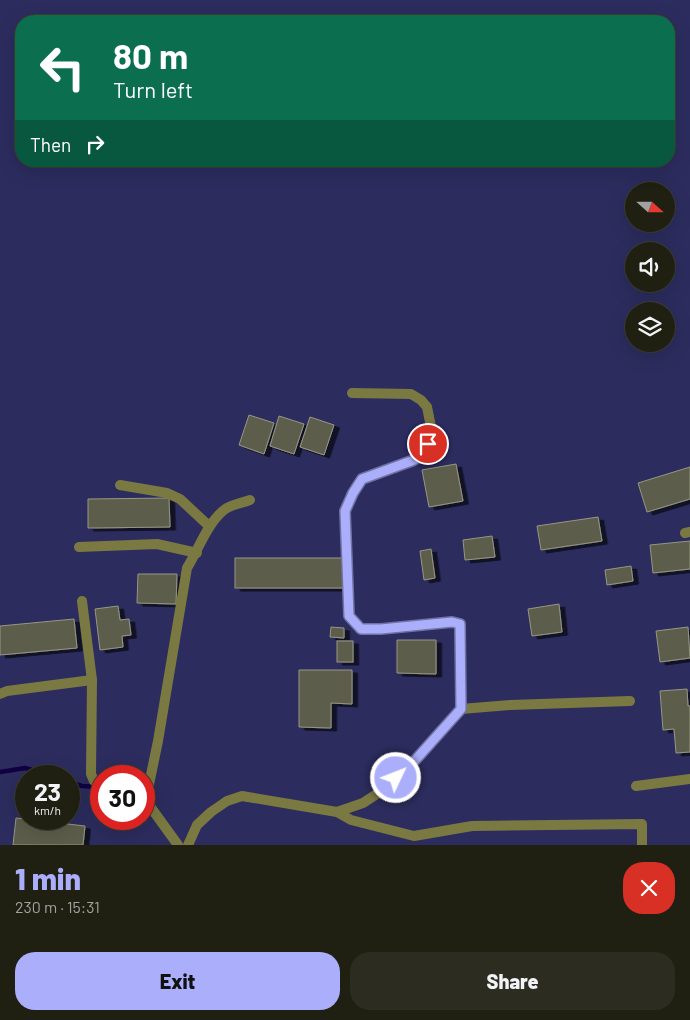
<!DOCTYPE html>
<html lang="en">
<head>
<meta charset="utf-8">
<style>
  :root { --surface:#1f1f12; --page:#2c2c20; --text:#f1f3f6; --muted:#a1a29f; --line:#3c3d32; --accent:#abaffb }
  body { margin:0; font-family:Barlow,sans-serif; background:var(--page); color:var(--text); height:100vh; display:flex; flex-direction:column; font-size:19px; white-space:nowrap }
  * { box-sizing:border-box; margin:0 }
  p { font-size:16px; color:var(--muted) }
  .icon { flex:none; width:28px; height:28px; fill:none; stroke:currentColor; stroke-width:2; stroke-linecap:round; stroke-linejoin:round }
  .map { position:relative; height:845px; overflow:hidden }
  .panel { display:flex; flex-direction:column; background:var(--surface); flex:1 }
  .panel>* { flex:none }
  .guide { position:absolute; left:15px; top:15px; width:660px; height:152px; border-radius:20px; box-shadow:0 5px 20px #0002,0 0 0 1px var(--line); background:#0b6e4f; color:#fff; overflow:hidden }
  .needle { width:32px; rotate:111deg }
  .buttons { position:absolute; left:625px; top:182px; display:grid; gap:10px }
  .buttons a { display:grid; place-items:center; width:50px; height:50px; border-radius:50%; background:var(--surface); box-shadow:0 5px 20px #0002,0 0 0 1px var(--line); font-size:25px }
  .speed { position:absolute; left:15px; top:765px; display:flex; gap:10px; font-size:25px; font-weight:700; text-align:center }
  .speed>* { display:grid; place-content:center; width:65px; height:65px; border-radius:50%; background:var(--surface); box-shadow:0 5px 20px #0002,0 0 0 1px var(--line); line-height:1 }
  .speed small { font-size:12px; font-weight:400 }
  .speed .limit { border:8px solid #d22; background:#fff; color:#111 }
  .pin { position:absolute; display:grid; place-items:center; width:42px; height:42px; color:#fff; margin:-21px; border:2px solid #fff; border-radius:50%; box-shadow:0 1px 5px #0007 }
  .me { position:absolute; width:55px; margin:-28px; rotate:47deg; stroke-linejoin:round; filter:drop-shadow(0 0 4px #0008) }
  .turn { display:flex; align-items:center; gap:18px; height:105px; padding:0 15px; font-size:22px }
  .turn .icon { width:65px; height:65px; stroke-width:2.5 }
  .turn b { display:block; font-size:35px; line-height:42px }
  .then { display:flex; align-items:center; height:48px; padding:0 15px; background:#0003; gap:10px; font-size:19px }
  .round { display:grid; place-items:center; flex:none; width:52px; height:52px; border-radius:20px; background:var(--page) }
  .headline { display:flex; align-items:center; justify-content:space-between; height:85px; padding:0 15px }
  h1 { font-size:30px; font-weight:800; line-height:38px; color:var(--accent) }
  .primary-button { display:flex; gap:10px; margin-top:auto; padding:10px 15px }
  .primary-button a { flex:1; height:58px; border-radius:20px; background:var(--accent); color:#111; font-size:20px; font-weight:800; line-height:58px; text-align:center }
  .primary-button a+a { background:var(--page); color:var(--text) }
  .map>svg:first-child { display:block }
  .green { fill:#2c2c5e; fill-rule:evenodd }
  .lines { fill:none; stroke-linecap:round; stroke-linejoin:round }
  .stream { stroke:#110143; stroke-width:4.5 }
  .building { fill:#5d5d4b; stroke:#979783; filter:url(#shadow) }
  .minor { stroke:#7a7941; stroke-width:10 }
  .route-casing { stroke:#6f72a3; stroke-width:12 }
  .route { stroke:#abaffb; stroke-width:9 }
</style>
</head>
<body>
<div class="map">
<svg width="690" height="845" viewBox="0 0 690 845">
  <defs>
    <filter id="shadow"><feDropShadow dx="5.5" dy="3" stdDeviation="0" flood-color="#0009"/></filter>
  </defs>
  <rect width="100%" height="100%" fill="#292918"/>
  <path class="green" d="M0,0H690V845H0ZM21,21H669V161H21ZM634,191H666V224H634ZM634,251H666V284H634ZM634,311H666V344H634ZM26,776H69V819H26ZM101,776H144V819H101Z"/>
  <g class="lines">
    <g class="stream">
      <polyline points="0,772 25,768 53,776"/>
      <polyline points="69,782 82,786 99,787"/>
    </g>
  </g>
  <g class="building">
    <polygon points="249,415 274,423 264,454 239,445"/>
    <polygon points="279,416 304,424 294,454 270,446"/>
    <polygon points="310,417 334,425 324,455 300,447"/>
    <polygon points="456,464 463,501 429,507 422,470"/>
    <polygon points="690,467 690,499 647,512 638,483"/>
    <polygon points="169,498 170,527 88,528 88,499"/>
    <polygon points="598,517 602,541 541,550 537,526"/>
    <polygon points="492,536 495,557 465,560 463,540"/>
    <polygon points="690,541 690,569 653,573 650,545"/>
    <polygon points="431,549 435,578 424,580 420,551"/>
    <rect x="235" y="558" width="111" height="30"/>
    <polygon points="631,566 633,581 607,585 605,570"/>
    <polygon points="138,574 177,574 176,604 137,603"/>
    <polygon points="559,604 562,632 532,636 528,609"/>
    <polygon points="118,606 120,620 129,619 131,635 122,636 123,647 100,650 95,609"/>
    <polygon points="74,619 77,648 0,655 0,626"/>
    <polygon points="331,627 344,628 344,638 330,637"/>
    <polygon points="688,627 690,658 660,662 656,631"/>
    <polygon points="397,640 436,640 436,674 397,673"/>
    <rect x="337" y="641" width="16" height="21"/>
    <polygon points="299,670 352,670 352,704 331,703 331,728 299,727"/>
    <polygon points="687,689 688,706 690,706 690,752 676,753 674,729 663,730 660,691"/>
    <polygon points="16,818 85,826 83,845 13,845"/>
  </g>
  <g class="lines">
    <g class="minor">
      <polyline points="120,485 167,493 180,499 209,526"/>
      <polyline points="685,533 690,532"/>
      <polyline points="79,547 157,544 197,553"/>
      <polyline points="82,601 92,680 91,774 94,781 101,784"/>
      <polyline points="0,694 7,691 92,680"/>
      <polyline points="461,709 510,705 630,701"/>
      <polyline points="636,786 690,779"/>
      <polyline points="144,798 178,845"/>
      <path d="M146,799L158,741L187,568C199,549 206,525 224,510C230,505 242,503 250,500"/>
      <polyline points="337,812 351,820 414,836 472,826 642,824 642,845"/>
      <polyline points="188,845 197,825 211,812 227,801 242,796 337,812 363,803 383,790 410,766 461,709 460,624 452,622 381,629 361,629 349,616 345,511 353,493 362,479 414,460 424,455 432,432 427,407 421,400 411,394 352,393"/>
    </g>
  </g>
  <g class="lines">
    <g class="route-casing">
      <polyline id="route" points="396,778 410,766 461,709 460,624 452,622 381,629 361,629 349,616 345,511 353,493 362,479 414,460 424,455 428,444"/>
    </g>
    <use href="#route" class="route"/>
  </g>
</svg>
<div class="buttons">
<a><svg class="needle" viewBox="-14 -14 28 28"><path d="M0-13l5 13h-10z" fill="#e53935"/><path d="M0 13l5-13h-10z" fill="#a1a29f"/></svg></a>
<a><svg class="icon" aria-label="sound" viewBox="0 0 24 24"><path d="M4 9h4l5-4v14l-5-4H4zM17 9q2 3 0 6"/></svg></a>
<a><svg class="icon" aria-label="layers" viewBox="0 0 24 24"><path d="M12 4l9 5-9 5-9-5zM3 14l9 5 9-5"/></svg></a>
</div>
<div class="speed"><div>23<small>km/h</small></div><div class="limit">30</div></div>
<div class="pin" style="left:428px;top:444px;background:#d93025"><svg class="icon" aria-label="arrive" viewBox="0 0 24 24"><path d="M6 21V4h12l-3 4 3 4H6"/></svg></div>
<svg class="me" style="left:396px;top:778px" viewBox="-20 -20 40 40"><circle r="17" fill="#abaffb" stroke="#fff" stroke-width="3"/><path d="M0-11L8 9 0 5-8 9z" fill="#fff"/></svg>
<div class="guide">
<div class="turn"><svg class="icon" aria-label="left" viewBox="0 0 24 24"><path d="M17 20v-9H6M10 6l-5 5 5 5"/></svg><div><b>80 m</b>Turn left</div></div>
<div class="then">Then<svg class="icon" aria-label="right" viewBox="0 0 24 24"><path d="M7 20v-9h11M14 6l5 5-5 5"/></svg></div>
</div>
</div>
<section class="panel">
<div class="headline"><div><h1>1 min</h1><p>230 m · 15:31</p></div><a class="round" style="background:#d93025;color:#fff"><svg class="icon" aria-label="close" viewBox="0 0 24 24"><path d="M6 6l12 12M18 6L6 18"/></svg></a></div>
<div class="primary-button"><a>Exit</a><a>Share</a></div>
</section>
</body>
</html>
